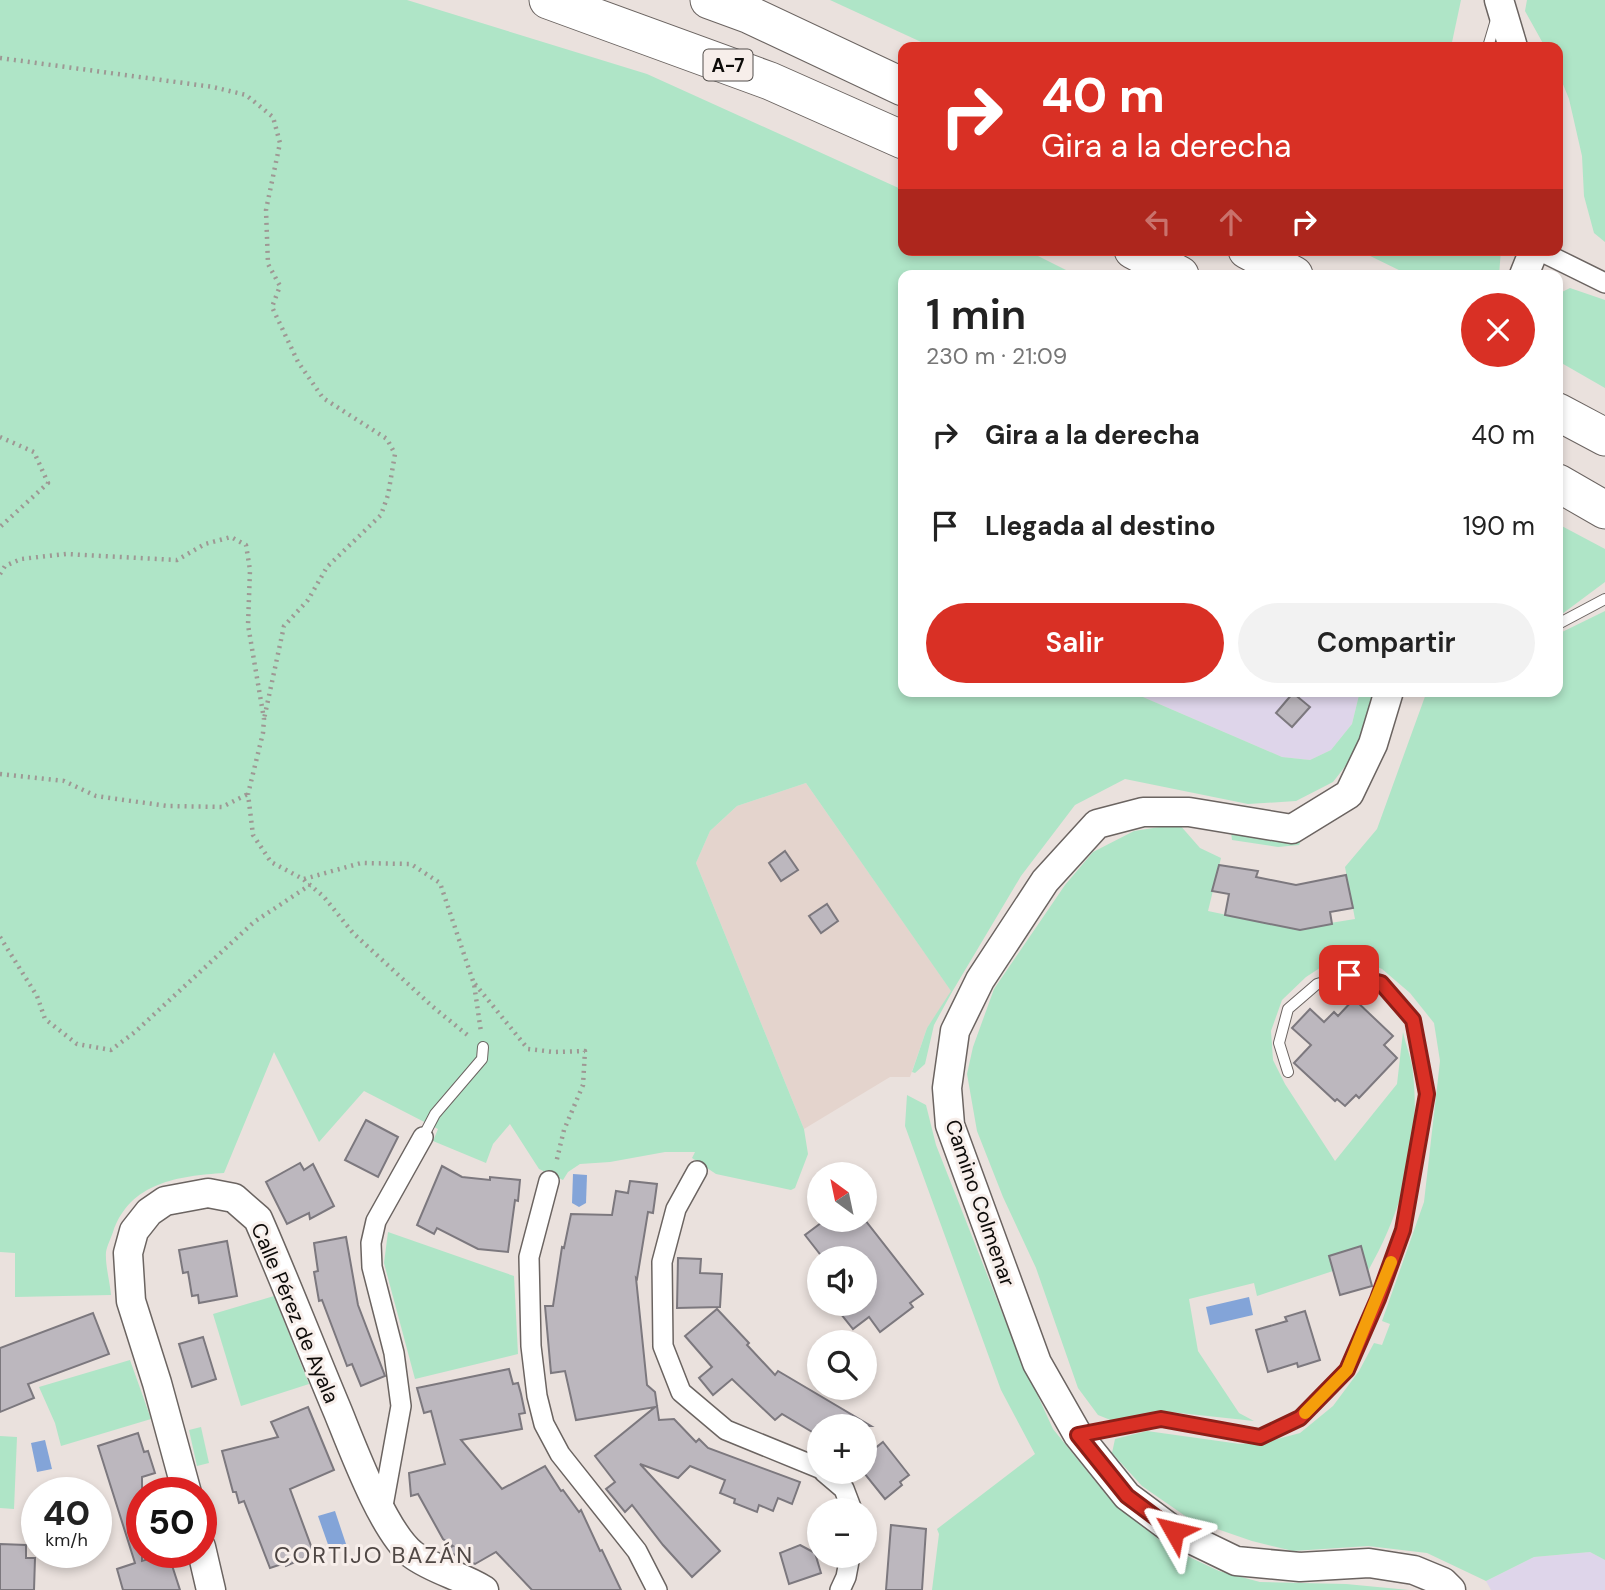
<!DOCTYPE html>
<html lang="es">
<head>
<meta charset="utf-8">
<style>
  :root { --surface:#fff; --page:#f2f2f2; --text:#222; --muted:#767676; --accent:#d93025 }
  body { margin:0; font-family:"DM Sans",sans-serif; background:var(--page); color:var(--text); height:100vh; display:flex; flex-direction:column; font-size:26px; white-space:nowrap }
  * { box-sizing:border-box; margin:0 }
  p { font-size:23px; color:var(--muted) }
  .icon { flex:none; width:38px; height:38px; fill:none; stroke:currentColor; stroke-width:2; stroke-linecap:round; stroke-linejoin:round }
  .map { position:relative; flex:1; overflow:hidden }
  .sheet { position:absolute; left:898px; top:270px; width:665px; height:427px; display:flex; flex-direction:column; background:var(--surface); border-radius:14px; box-shadow:0 4px 10px #0003 }
  .sheet>* { flex:none }
  .top-card { position:absolute; left:898px; top:42px; width:665px; height:214px; border-radius:14px; box-shadow:0 4px 10px #0003; background:#d93025; color:#fff; overflow:hidden }
  .needle { width:46px; rotate:327deg }
  .buttons { position:absolute; left:807px; top:1162px; display:grid; gap:14px }
  .buttons a { display:grid; place-items:center; width:70px; height:70px; border-radius:50%; background:var(--surface); box-shadow:0 4px 10px #0003; font-size:35px }
  .speed { position:absolute; left:21px; top:1477px; display:flex; gap:14px; font-size:35px; font-weight:700; text-align:center }
  .speed>* { display:grid; place-content:center; width:91px; height:91px; border-radius:50%; background:var(--surface); box-shadow:0 4px 10px #0003; line-height:1 }
  .speed small { font-size:18px; font-weight:400 }
  .speed .limit { border:10px solid #d22; background:#fff; color:#111 }
  .pin { position:absolute; display:grid; place-items:center; width:60px; height:60px; color:#fff; margin:-30px; border-radius:14px; box-shadow:0 4px 10px #0006 }
  .me { position:absolute; width:77px; margin:-38px; rotate:307deg; stroke-linejoin:round; filter:drop-shadow(0 0 5px #0008) }
  .turn { display:flex; align-items:center; gap:24px; height:147px; padding:0 28px; font-size:32px }
  .turn .icon { width:91px; height:91px; stroke-width:2.5 }
  .turn b { display:block; font-size:49px; line-height:60px }
  .lanes { display:flex; align-items:center; height:66px; padding:0 28px; background:#0003; justify-content:center; gap:35px; direction:ltr }
  .lanes .off { opacity:.35 }
  .round { display:grid; place-items:center; flex:none; width:74px; height:74px; border-radius:37px; background:var(--page) }
  .overview { display:flex; align-items:center; justify-content:space-between; height:119px; padding:0 28px }
  h1 { font-size:42px; font-weight:600; line-height:52px }
  .action { display:flex; gap:14px; margin-top:auto; padding:14px 28px }
  .action a { flex:1; height:80px; border-radius:42px; background:var(--accent); color:#fff; font-size:28px; font-weight:600; line-height:80px; text-align:center }
  .action a+a { background:var(--page); color:var(--text) }
  ul { padding:0; list-style:none }
  li { display:flex; align-items:center; gap:21px; height:91px; padding:0 28px }
  li div { flex:1 }
  li b { display:block; font-size:26px }
  li em { font-style:normal }
  .map>svg:first-child { display:block }
  .commercial { fill:#ded5ea }
  .built { fill:#e4d4cd }
  .green { fill:#afe5c7 }
  .water { fill:#83a4d8 }
  .building { fill:#bcb7be; stroke:#7c787e; stroke-width:2 }
  .lines { fill:none; stroke-linecap:round; stroke-linejoin:round }
  .lane-casing { stroke:#6b6461; stroke-width:12 }
  .street-casing { stroke:#6b6461; stroke-width:22 }
  .secondary-casing { stroke:#6b6461; stroke-width:31 }
  .highway-casing { stroke:#6b6461; stroke-width:39 }
  .path { stroke:#9e9894; stroke-width:4.5; stroke-dasharray:2 5; stroke-linecap:butt }
  .lane { stroke:#fff; stroke-width:10 }
  .street { stroke:#fff; stroke-width:19 }
  .secondary { stroke:#fff; stroke-width:28 }
  .highway { stroke:#fff; stroke-width:37 }
  .route-casing { stroke:#8d1f18; stroke-width:18 }
  .route { stroke:#d93025; stroke-width:12 }
  .slow { stroke:#f59e0b; stroke-width:12 }
  .labels { text-anchor:middle; stroke-width:6; stroke-linejoin:round; paint-order:stroke }
  .shield { fill:#f7eeea; stroke:#534f4c; stroke-width:2 }
  .shield-label { font-size:19px; font-weight:bold; fill:#0d0b09 }
  .street-label { font-size:21px; fill:#0d0b09; stroke:#f7eeea }
  .neighbourhood-label { font-size:23px; letter-spacing:2px; fill:#4f4744; stroke:#f7eeea }
</style>
</head>
<body>
<div class="map">
<svg width="1605" height="1590" viewBox="0 0 1605 1590">
  <rect width="100%" height="100%" fill="#eae1dd"/>
  <g class="commercial">
    <polygon points="1129,691 1360,691 1352,724 1331,750 1310,760 1282,757"/>
    <polygon points="1590,1552 1605,1560 1605,1590 1491,1590 1486,1581 1534,1557"/>
  </g>
  <polygon class="built" points="806,783 952,992 927,1028 910,1077 890,1077 804,1129 696,863 710,831 737,806"/>
  <g class="green">
    <path d="M0,0H407L647,74L903,190V250H1026L1076,275H903V691H1129L1282,757L1310,760L1331,750L1352,724L1360,691H1375L1354,755L1333,782L1296,801L1248,804L1125,779L1075,805L1021,876L952,992L934,1025L925,1064L915,1073L912,1072L927,1028L951,991L806,783L737,806L710,831L696,863L804,1129L808,1154L795,1188L791,1190L716,1174L692,1158L695,1152H665L610,1162L580,1164L568,1172L563,1180L539,1169L510,1124L493,1144L486,1163L433,1141L438,1129L364,1091L319,1142L274,1052L224,1173C179,1176 130,1182 113,1232C111,1238 107,1246 106,1252C105,1265 110,1282 111,1295L15,1297V1253L0,1252Z"/>
    <polygon points="830,0 1461,0 1451,47 932,47"/>
    <polygon points="1527,0 1605,0 1605,242 1594,233 1584,196 1582,156 1569,99 1558,72 1558,47 1545,47 1525,11"/>
    <polygon points="1358,250 1501,250 1499,275 1409,275"/>
    <polygon points="1570,288 1605,300 1605,388 1558,361 1558,294"/>
    <polygon points="1558,524 1605,549 1605,582 1558,617"/>
    <path d="M1605,611V1560L1590,1552L1534,1557L1486,1581L1427,1553L1368,1546L1293,1551L1252,1541L1191,1520L1142,1486L1112,1453L1115,1439L1147,1431L1240,1444L1270,1441L1300,1433L1333,1406L1359,1371L1374,1343L1382,1345L1390,1324L1382,1321L1424,1202L1440,1061L1434,1023L1410,993L1382,969L1356,958L1329,962L1306,977L1282,1000L1271,1031L1273,1060L1285,1084L1335,1161L1397,1084L1403,1032C1406,1046 1412,1060 1413,1074C1421,1145 1402,1211 1368,1271L1360,1247L1329,1256L1333,1271L1257,1296L1254,1283L1189,1299L1198,1351L1239,1413L1254,1421L1161,1411L1134,1419L1113,1421L1098,1415L1078,1388L1036,1268L1003,1197L977,1131L967,1074L973,1047L994,989L1065,885L1093,852L1134,831L1179,824L1200,848L1221,858L1208,911L1293,929L1355,919L1345,867L1377,829L1427,691H1558V634Z"/>
    <polygon points="1231,832 1302,838 1299,845 1278,847 1232,840"/>
    <polygon points="907,1095 926,1105 936,1145 1016,1348 1053,1429 1108,1497 1168,1547 1219,1571 1260,1582 1346,1584 1409,1590 932,1590 939,1534 937,1529 1035,1454 1001,1390 905,1126"/>
    <polygon points="388,1232 514,1276 518,1354 415,1379 384,1263"/>
    <polygon points="274,1296 309,1384 241,1406 213,1314"/>
    <polygon points="130,1360 151,1419 61,1446 55,1423 39,1387"/>
    <polygon points="201,1427 209,1463 197,1466 189,1430"/>
    <polygon points="0,1436 17,1437 14,1509 0,1508"/>
  </g>
  <g class="water">
    <polygon points="573,1174 587,1175 586,1203 579,1207 572,1203"/>
    <polygon points="1249,1297 1253,1315 1210,1325 1206,1307"/>
    <polygon points="45,1440 52,1469 37,1472 31,1443"/>
    <polygon points="335,1511 347,1547 331,1553 318,1516"/>
  </g>
  <g class="building">
    <polygon points="1293,693 1310,707 1292,727 1276,713"/>
    <polygon points="785,851 798,870 781,881 769,863"/>
    <polygon points="1219,865 1258,871 1256,877 1296,885 1346,875 1353,908 1330,912 1332,924 1300,930 1225,915 1229,894 1212,891"/>
    <polygon points="827,904 838,921 821,933 809,916"/>
    <polygon points="1354,999 1393,1036 1384,1045 1397,1058 1359,1098 1356,1095 1345,1106 1337,1099 1335,1101 1294,1063 1311,1045 1292,1028 1310,1009 1324,1022 1334,1012 1338,1016"/>
    <polygon points="366,1120 398,1137 378,1177 345,1160"/>
    <polygon points="300,1163 304,1170 313,1164 334,1206 310,1219 309,1213 287,1224 266,1182"/>
    <polygon points="442,1166 462,1177 490,1180 490,1177 520,1180 518,1201 515,1200 508,1252 478,1249 437,1228 434,1234 417,1225"/>
    <polygon points="630,1181 657,1184 653,1213 648,1212 637,1279 636,1278 647,1385 655,1392 659,1420 674,1419 696,1442 699,1439 708,1448 800,1482 792,1504 778,1498 773,1511 759,1505 757,1512 734,1503 735,1499 720,1493 725,1480 690,1466 678,1478 640,1464 720,1551 692,1577 663,1545 632,1505 625,1512 606,1489 615,1482 595,1456 655,1407 576,1420 565,1371 551,1373 545,1306 553,1306 562,1247 564,1248 571,1214 612,1215 616,1191 628,1193"/>
    <polygon points="825,1220 865,1220 923,1294 910,1303 913,1307 880,1332 869,1317 853,1329 833,1304 864,1304 864,1258 823,1258 805,1235"/>
    <polygon points="346,1237 358,1305 385,1376 361,1386 352,1364 347,1366 322,1300 319,1301 314,1272 318,1271 314,1243"/>
    <polygon points="227,1241 237,1296 199,1303 198,1295 192,1296 188,1272 183,1273 179,1250"/>
    <polygon points="1361,1246 1372,1286 1340,1295 1329,1256"/>
    <polygon points="678,1258 701,1259 700,1273 722,1274 720,1307 677,1308"/>
    <polygon points="717,1309 749,1343 747,1345 775,1375 778,1371 871,1426 819,1426 819,1436 782,1414 775,1420 732,1379 713,1395 699,1378 712,1367 685,1336"/>
    <polygon points="1305,1311 1320,1360 1298,1367 1297,1363 1268,1372 1256,1330 1287,1321 1285,1317"/>
    <polygon points="93,1313 109,1354 28,1384 34,1398 0,1412 0,1348"/>
    <polygon points="203,1337 216,1379 192,1387 179,1344"/>
    <polygon points="509,1369 513,1384 518,1383 521,1394 525,1413 519,1414 522,1429 461,1440 502,1489 545,1466 561,1491 563,1490 579,1512 581,1510 600,1551 602,1550 621,1590 532,1590 496,1552 475,1564 444,1550 453,1546 443,1539 418,1494 411,1496 409,1473 445,1464 431,1411 424,1413 417,1388"/>
    <polygon points="308,1407 334,1470 290,1489 314,1554 286,1566 285,1563 270,1568 244,1501 239,1503 236,1492 233,1492 222,1451 278,1437 271,1422"/>
    <polygon points="138,1433 144,1452 148,1451 155,1473 142,1477 142,1561 168,1553 180,1590 123,1590 117,1569 135,1563 98,1446"/>
    <polygon points="883,1442 909,1475 900,1482 902,1485 885,1499 864,1473 864,1457"/>
    <polygon points="891,1525 926,1529 922,1590 886,1590"/>
    <polygon points="0,1544 26,1545 26,1558 35,1558 34,1590 0,1590"/>
    <polygon points="800,1545 815,1553 821,1573 789,1584 780,1553"/>
  </g>
  <g class="lines">
    <g class="lane-casing">
      <g id="lane">
        <polyline points="1488,47 1496,20"/>
        <polyline points="1558,624 1605,599"/>
        <polyline points="423,1137 435,1114 482,1059 483,1047"/>
        <polyline points="1080,1434 1161,1419 1260,1437 1300,1418 1347,1370 1378,1299 1403,1230 1427,1094 1413,1020 1381,983 1348,975 1317,984 1288,1009 1279,1043 1288,1072"/>
      </g>
    </g>
    <g class="street-casing">
      <g id="street">
        <polyline points="1538,250 1605,283"/>
        <polyline points="697,1171 676,1209 662,1262 663,1346 681,1392 726,1430 819,1468"/>
        <polyline points="549,1181 529,1257 531,1346 537,1396 544,1424 560,1454 637,1551 657,1590"/>
        <polyline points="824,1472 844,1489 852,1510"/>
        <polyline points="382,1511 401,1406 394,1353 372,1267 371,1243 376,1221 423,1137"/>
        <polyline points="840,1590 846,1577 850,1556"/>
      </g>
    </g>
    <g class="secondary-casing">
      <g id="secondary">
        <polyline points="1499,0 1513,47"/>
        <polyline points="1524,275 1534,250"/>
        <polyline points="1389,691 1373,744 1349,794 1292,829 1189,812 1143,812 1097,824 1045,881 980,980 955,1031 947,1088 950,1125 1037,1363 1078,1435 1127,1496 1174,1531 1236,1561 1300,1567 1369,1563 1414,1570 1443,1582 1451,1590"/>
        <path d="M187,1493L157,1383L131,1301L128,1253L134,1231L149,1212L165,1201L208,1193L234,1198L258,1219C286,1283 311,1348 338,1412C353,1449 383,1530 412,1554C433,1570 462,1576 484,1590"/>
        <polyline points="201,1547 211,1590"/>
      </g>
    </g>
    <g class="highway-casing">
      <g id="highway">
        <polyline points="548,0 770,81 903,140"/>
        <polyline points="709,0 750,15 903,87"/>
        <polyline points="1133,250 1180,275"/>
        <polyline points="1247,250 1294,275"/>
        <polyline points="1558,412 1605,437"/>
        <polyline points="1558,483 1605,510"/>
      </g>
    </g>
    <g class="path">
      <polyline points="0,58 213,87 246,95 273,117 280,143 266,210 268,264 280,286 272,307 298,362 323,398 387,439 395,454 388,495 381,515 327,567 308,600 284,626 264,719"/>
      <polyline points="0,437 34,452 48,483 0,527"/>
      <polyline points="0,574 5,566 21,559 66,554 177,560 205,544 231,537 246,545 250,570 248,625 264,719 263,733 248,794 253,835 271,862 303,879 324,897 353,933 433,1007 471,1038"/>
      <polyline points="0,774 64,781 96,796 167,806 222,807 248,794"/>
      <polyline points="304,879 361,863 411,864 440,883 474,984 481,1032"/>
      <polyline points="0,937 37,996 45,1019 77,1044 111,1050 135,1032 254,922 310,885"/>
      <polyline points="475,984 528,1049 554,1052 585,1051 583,1085 564,1130 556,1163"/>
    </g>
    <use href="#lane" class="lane"/>
    <use href="#street" class="street"/>
    <use href="#secondary" class="secondary"/>
    <use href="#highway" class="highway"/>
  </g>
  <g class="lines">
    <g class="route-casing">
      <polyline id="route" points="1174,1531 1127,1496 1078,1435 1161,1419 1260,1437 1300,1418 1347,1370 1378,1299 1403,1230 1427,1094 1413,1020 1381,983 1349,975"/>
    </g>
    <use href="#route" class="route"/>
    <polyline class="slow" points="1305,1413 1347,1370 1391,1262"/>
  </g>
  <g class="labels">
    <rect class="shield" x="703.5" y="49.5" width="49" height="31" rx="5"/>
    <g class="shield-label">
      <text x="728" y="72">A-7</text>
    </g>
    <g class="street-label">
      <text transform="translate(980 1203) rotate(71)" y="7">Camino Colmenar</text>
      <text transform="translate(295 1313) rotate(67)" y="7">Calle Pérez de Ayala</text>
    </g>
    <g class="neighbourhood-label">
      <text x="374" y="1563">CORTIJO BAZÁN</text>
    </g>
  </g>
</svg>
<div class="buttons">
<a><svg class="needle" viewBox="-14 -14 28 28"><path d="M0-13l5 13h-10z" fill="#e53935"/><path d="M0 13l5-13h-10z" fill="#767676"/></svg></a>
<a><svg class="icon" aria-label="sound" viewBox="0 0 24 24"><path d="M4 9h4l5-4v14l-5-4H4zM17 9q2 3 0 6"/></svg></a>
<a><svg class="icon" aria-label="search" viewBox="0 0 24 24"><circle cx="10" cy="10" r="6"/><path d="M15 15l6 6"/></svg></a>
<a>+</a>
<a>−</a>
</div>
<div class="speed"><div>40<small>km/h</small></div><div class="limit">50</div></div>
<div class="pin" style="left:1349px;top:975px;background:#d93025"><svg class="icon" aria-label="arrive" viewBox="0 0 24 24"><path d="M6 21V4h12l-3 4 3 4H6"/></svg></div>
<svg class="me" style="left:1174px;top:1531px" viewBox="-20 -20 40 40"><path d="M0-17L14 15 0 8-14 15z" fill="#d93025" stroke="#fff" stroke-width="4"/></svg>
<div class="top-card">
<div class="turn"><svg class="icon" aria-label="right" viewBox="0 0 24 24"><path d="M7 20v-9h11M14 6l5 5-5 5"/></svg><div><b>40 m</b>Gira a la derecha</div></div>
<div class="lanes"><svg class="icon off" aria-label="left" viewBox="0 0 24 24"><path d="M17 20v-9H6M10 6l-5 5 5 5"/></svg><svg class="icon off" aria-label="ahead" viewBox="0 0 24 24"><path d="M12 20V5M6 11l6-6 6 6"/></svg><svg class="icon" aria-label="right" viewBox="0 0 24 24"><path d="M7 20v-9h11M14 6l5 5-5 5"/></svg></div>
</div>
<section class="sheet">
<div class="overview"><div><h1>1 min</h1><p>230 m · 21:09</p></div><a class="round" style="background:#d93025;color:#fff"><svg class="icon" aria-label="close" viewBox="0 0 24 24"><path d="M6 6l12 12M18 6L6 18"/></svg></a></div>
<ul>
<li><svg class="icon" aria-label="right" viewBox="0 0 24 24"><path d="M7 20v-9h11M14 6l5 5-5 5"/></svg><div><b>Gira a la derecha</b></div><em>40 m</em></li>
<li><svg class="icon" aria-label="arrive" viewBox="0 0 24 24"><path d="M6 21V4h12l-3 4 3 4H6"/></svg><div><b>Llegada al destino</b></div><em>190 m</em></li>
</ul>
<div class="action"><a>Salir</a><a>Compartir</a></div>
</section>
</div>
</body>
</html>
